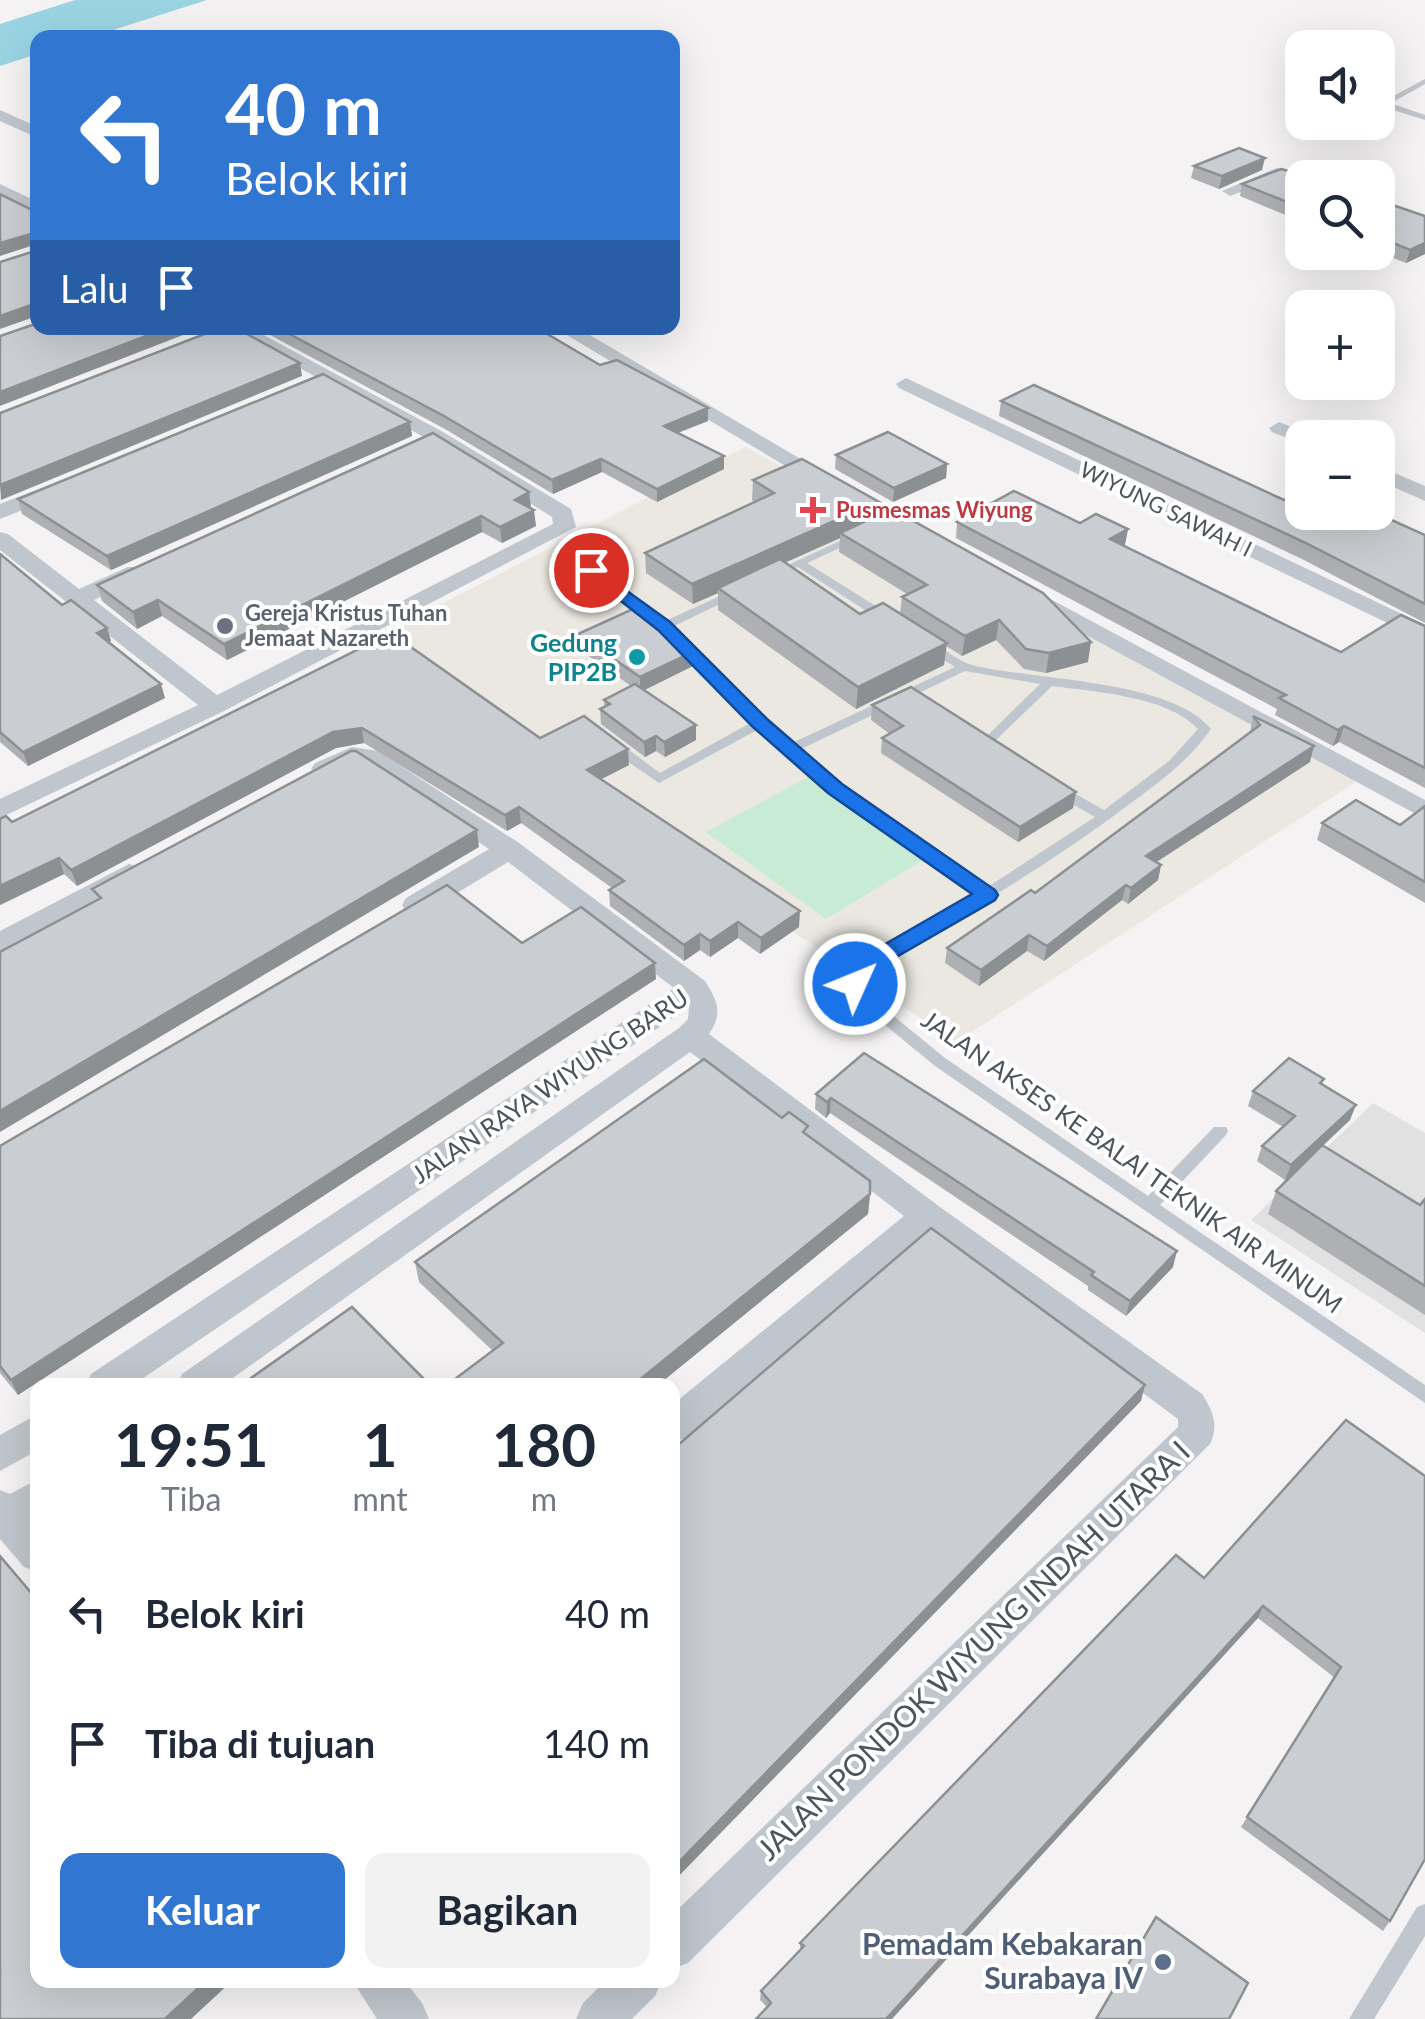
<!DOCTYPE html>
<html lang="id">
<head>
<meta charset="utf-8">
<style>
  :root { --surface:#fff; --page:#f2f2f3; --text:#1f2937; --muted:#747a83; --accent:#3176d0 }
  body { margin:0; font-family:Lato,sans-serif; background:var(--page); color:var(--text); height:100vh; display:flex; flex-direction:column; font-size:38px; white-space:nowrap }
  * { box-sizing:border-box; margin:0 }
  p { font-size:32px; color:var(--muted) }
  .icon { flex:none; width:55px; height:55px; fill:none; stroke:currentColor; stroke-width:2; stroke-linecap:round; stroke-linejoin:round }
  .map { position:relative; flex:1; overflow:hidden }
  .sheet { position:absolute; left:30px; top:1378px; width:650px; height:610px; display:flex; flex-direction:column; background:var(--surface); border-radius:20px; box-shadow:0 10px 40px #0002 }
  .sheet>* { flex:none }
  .guide { position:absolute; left:30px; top:30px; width:650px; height:305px; border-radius:20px; box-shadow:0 10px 40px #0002; background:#3176d0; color:#fff; overflow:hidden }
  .controls { position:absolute; left:1285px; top:30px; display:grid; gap:20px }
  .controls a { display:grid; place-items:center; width:110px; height:110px; border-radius:20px; background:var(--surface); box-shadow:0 10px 40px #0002; font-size:50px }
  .pin { position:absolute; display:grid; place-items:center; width:85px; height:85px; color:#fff; margin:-42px; border:5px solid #fff; border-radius:50%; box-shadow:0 2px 10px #0007 }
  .me { position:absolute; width:110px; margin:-55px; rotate:46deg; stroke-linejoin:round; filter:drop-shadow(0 0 8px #0008) }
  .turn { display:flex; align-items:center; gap:35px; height:210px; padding:0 30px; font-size:45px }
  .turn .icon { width:130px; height:130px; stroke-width:2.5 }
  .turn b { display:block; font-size:70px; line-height:85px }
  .then { display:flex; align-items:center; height:95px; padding:0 30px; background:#0003; gap:20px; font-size:38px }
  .eta { display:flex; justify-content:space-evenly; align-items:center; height:170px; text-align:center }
  .eta b { font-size:60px; font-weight:700; line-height:70px }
  .action { display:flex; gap:20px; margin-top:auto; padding:20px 30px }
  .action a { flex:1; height:115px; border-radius:20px; background:var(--accent); color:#fff; font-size:40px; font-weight:700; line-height:115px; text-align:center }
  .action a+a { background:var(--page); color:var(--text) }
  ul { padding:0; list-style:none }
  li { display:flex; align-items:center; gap:30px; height:130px; padding:0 30px }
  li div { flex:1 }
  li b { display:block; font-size:38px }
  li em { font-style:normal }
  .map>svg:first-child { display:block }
  .commercial { fill:#eae8e0 }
  .education { fill:#e2e1e1 }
  .green { fill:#c7ebd5 }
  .water { fill:#9ad4e3 }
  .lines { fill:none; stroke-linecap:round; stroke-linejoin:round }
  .service { fill:#c0c6cd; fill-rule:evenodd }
  .minor { fill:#c0c6cd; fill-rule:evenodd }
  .wall { fill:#aeb0b4; fill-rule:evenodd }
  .shaded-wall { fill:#8d9092 }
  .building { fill:#cacdd1; stroke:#8d9092; stroke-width:2.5 }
  .route { fill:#1a73e8; stroke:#114b97; stroke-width:2.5 }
  .health-dot { fill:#e0444e; stroke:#fff; stroke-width:4 }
  .worship-dot { fill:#6b7280; stroke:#fff; stroke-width:4 }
  .culture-dot { fill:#0f9aa8; stroke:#fff; stroke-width:4 }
  .service-dot { fill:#5c6f8a; stroke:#fff; stroke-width:4 }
  .labels { text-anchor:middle; stroke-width:8; stroke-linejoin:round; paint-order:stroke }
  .far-street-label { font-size:22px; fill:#4c555d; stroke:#fff }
  .far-health-label { font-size:22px; font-weight:bold; fill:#be3a42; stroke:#fff; text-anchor:start }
  .far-worship-label { font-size:22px; font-weight:bold; fill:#5b616d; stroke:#fff; text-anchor:start }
  .culture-label { font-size:25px; font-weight:bold; fill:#0d838f; stroke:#fff; text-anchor:end }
  .street-label { font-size:25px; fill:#4c555d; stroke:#fff }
  .near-street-label { font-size:30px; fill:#4c555d; stroke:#fff }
  .near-service-label { font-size:30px; font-weight:bold; fill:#4e5e75; stroke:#fff; text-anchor:end }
</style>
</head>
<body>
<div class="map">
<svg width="1425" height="2019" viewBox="0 0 1425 2019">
  <rect width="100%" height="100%" fill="#f4f2f2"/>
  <polygon class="commercial" points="745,447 1362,778 956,1042 366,643"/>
  <polygon class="education" points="1373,1103 1425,1133 1425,1333 1251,1220"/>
  <polygon class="green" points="810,776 928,857 826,919 706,832"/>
  <polygon class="water" points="75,0 207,0 91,37 38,38 37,54 0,66 0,24"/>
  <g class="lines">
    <g class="service">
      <polygon points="1425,79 1425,84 1393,102 1396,105 1425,115 1425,120 1390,109 1384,101"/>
      <polygon points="855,534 861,537 859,539 807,563 890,615 890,621 882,621 798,567 794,568 788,565"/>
      <path d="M591,567L665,621L729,592H737V596L672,627L792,743L955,667L927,649L925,646L931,642C945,648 957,661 972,665C1035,681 1170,679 1211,729C1189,761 1158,783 1127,806C1046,867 958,918 870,969L862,984L868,995L945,1058L1148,1196L1214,1127H1226L1228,1131L1226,1135L1160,1205L1425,1385V1403L935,1066L857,1002L848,984L859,962L976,894L830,791L761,728L659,783L611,750L610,747L611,744H621L660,773L754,721L660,629L587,572L585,570ZM965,671L1040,684L985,738L983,746L992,758L997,759L1003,755L996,745L997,739L1052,686C1095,692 1168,696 1198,729L1169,761L1104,810L1065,788H1055L1053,791L1055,794L1095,817L986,888L840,785L799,750Z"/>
      <polygon points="1425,1904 1425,1936 1374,2019 1349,2019 1417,1907"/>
    </g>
    <g class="minor">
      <polygon points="0,110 38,127 38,138 0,121"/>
      <polygon points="1277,168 1310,178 1302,178 1302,183 1278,178 1230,196 1222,191"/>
      <polygon points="0,184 38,202 38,214 0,196"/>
      <polygon points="228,328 251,328 443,432 571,509 576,527 224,711 0,818 0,799 198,705 0,550 0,532 8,534 79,589 128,567 144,567 147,572 144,577 94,600 217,695 553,524 552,517 429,440"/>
      <polygon points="555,328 578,328 838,481 827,487 819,486"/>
      <polygon points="906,378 1425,625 1425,641 899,388 896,384"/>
      <polygon points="1279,422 1309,434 1312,438 1302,438 1302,444 1272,432 1269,428"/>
      <polygon points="1378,466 1425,486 1425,501 1378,480"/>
      <polygon points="57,482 65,483 68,488 65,493 0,519 0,504"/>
      <polygon points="1028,587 1425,800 1425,819 1020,599 1016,594"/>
      <path d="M352,747L378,751L519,843L705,981C718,1002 723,1013 709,1034L940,1207L1202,1394C1213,1411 1219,1425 1210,1444L688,1963L672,1969V1915L1178,1427V1419L929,1234L685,1438L672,1443V1405L904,1216L690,1052L223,1385H177L182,1374L679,1028L688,1019L689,1007L133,1385H86L91,1374L674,988L508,862L426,912H406L402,905L406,898L489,849L362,764L324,777L311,769L315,763Z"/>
      <polygon points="129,864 139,867 143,873 139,879 0,953 0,931"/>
      <polygon points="38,1414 38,1450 0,1471 0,1435"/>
      <polygon points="38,1479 38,1518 34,1520 38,1524 38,1572 24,1567 0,1539 0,1490 10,1494"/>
      <polygon points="352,1980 404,1980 422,2003 429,2019 377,2019"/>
      <polygon points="606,1980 662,1980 655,1996 632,2019 576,2019 583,2003"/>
    </g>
  </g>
  <g class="wall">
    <polygon points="1194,166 1262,170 1219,189 1191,178"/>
    <polygon points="1302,178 1302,222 1240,196 1242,184"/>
    <polygon points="1378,200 1425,216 1425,254 1406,263 1378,252"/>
    <polygon points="257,328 537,328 600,365 708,421 678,433 724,469 657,502 602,472 553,494 445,429"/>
    <polygon points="1001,401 1284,500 1425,535 1425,623 1302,559 999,416"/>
    <polygon points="410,422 412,436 111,570 22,514 18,499"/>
    <polygon points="836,455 947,464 946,478 893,502 835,469"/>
    <path d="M802,459L1088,662L1046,673L1024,669L996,640L962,656L946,646L944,665L856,709L718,610V593L693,604L646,573L645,553L755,502L752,500L753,480ZM840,538L839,552L907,594L902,597L900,614H860L784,563Z"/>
    <polygon points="529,492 531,508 536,526 502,543 482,532 227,660 162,616 137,629 102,601 97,585"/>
    <polygon points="957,522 1080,523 1128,529 1124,546 1341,652 1425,626 1425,788 1339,742 1333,746 1275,715 1277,709 956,538"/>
    <polygon points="0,554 62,605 107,628 111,641 109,642 165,698 28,766 0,742"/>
    <polygon points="391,633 540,738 629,765 601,779 799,927 760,954 738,938 710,957 700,950 684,961 610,906 609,890 612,888 521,823 507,831 364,743 336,748 77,886 64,874 0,905 0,819 12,822"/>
    <polygon points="578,634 693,652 693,666 645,690 696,740 665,757 656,751 645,757 601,724 600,709 604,707 604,700 631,686 579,649"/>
    <polygon points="872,705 1076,792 1073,808 1018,842 881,753 882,738 890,734 871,720"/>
    <polygon points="1253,716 1310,762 1157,862 1161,865 1158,880 1128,904 1122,900 1044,961 1027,951 979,986 945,963 947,948 1035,893 1250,732"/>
    <polygon points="1425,806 1425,903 1317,840 1322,823 1400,825"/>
    <polygon points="522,943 656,979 18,1395 0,1373 0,1146"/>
    <polygon points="864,1053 1173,1267 1126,1316 1088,1290 1088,1286 830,1113 826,1118 815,1109 816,1094"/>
    <polygon points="1324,1079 1322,1084 1350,1120 1323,1146 1420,1205 1425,1199 1425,1315 1268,1214 1276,1191 1285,1180 1257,1161 1262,1146 1283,1127 1248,1106 1253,1091"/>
    <polygon points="782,1118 807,1135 870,1194 868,1214 658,1385 447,1385 493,1351 419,1282 415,1262"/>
    <polygon points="1346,1420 1390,1921 1383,1931 1241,1827 1335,1678 1258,1618 767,2007 760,2000 761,1991 800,1950 800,1943 1204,1578"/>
  </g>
  <g class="shaded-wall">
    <polygon points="1265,158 1262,170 1219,189 1222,176"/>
    <polygon points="34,233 37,244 0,256 0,243"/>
    <polygon points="1425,243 1425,254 1406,263 1410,250"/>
    <polygon points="34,304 37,316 0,329 0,316"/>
    <polygon points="167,328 201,328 0,406 0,392"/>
    <polygon points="300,363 302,376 1,500 0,485"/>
    <polygon points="708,408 708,421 664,438 664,426"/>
    <polygon points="410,422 412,436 111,570 107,556"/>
    <polygon points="724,456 724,469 657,502 657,489"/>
    <polygon points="601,459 602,472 553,494 552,480"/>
    <polygon points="947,464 946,478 893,502 894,488"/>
    <polygon points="529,492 531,508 515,500"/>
    <polygon points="861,509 860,528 840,533 840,538 722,591 718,588 718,593 693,604 692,584"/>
    <polygon points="534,510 536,526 502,543 500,527"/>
    <polygon points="481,516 482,532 227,660 224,644"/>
    <polygon points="1128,529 1125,545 1107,555 1110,539"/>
    <polygon points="158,600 162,616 137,629 133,612"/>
    <polygon points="999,620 996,640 962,656 965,636"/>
    <polygon points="107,628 111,641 101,646 97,633"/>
    <polygon points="1091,642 1088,662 1046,673 1049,653"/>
    <polygon points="947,643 944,665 856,709 858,687"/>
    <polygon points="693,652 693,666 640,692 640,677"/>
    <polygon points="161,684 165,698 28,766 23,752"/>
    <polygon points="696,725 696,740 665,757 664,742"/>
    <polygon points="1344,726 1339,742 1333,746 1338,730"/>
    <polygon points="362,728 364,743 336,748 77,886 71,870 333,732"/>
    <polygon points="656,736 656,751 645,757 644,742"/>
    <polygon points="1314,746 1310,762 1142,871 1146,856"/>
    <polygon points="628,749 629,765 588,786 587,770"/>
    <polygon points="1076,792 1073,808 1018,842 1020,827"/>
    <polygon points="519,807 521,823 507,831 505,815"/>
    <polygon points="477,830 479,847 0,1132 0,1111"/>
    <polygon points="59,858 64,874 0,905 0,886"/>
    <polygon points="1161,865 1158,880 1128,904 1131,888"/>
    <polygon points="1126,885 1122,900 1044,961 1047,946"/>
    <polygon points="800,911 799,927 760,954 761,938"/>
    <polygon points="738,922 738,938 710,957 710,941"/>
    <polygon points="700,934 700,950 684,961 684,945"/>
    <polygon points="1029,935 1027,951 979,986 981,970"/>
    <polygon points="655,963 656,979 18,1395 11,1380"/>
    <polygon points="831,1098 830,1113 826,1118 827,1102"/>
    <polygon points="1356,1105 1350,1120 1285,1180 1291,1165"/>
    <polygon points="870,1194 868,1214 658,1385 633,1385"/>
    <polygon points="1177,1251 1173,1267 1126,1316 1130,1301"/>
    <polygon points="1145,1385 1141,1401 672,1883 672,1869"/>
    <polygon points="1263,1606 1258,1618 892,2019 886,2019"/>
    <polygon points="207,1980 233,1980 191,2019 165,2019"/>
  </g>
  <g class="building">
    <polygon points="1239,148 1265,158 1222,176 1194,166"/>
    <polygon points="1281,169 1315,178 1302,178 1302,208 1242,184"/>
    <polygon points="0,194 38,213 38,235 34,233 0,243"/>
    <polygon points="1378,200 1425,216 1425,243 1410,250 1378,237"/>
    <polygon points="38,250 38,308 34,304 0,316 0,262"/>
    <polygon points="38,323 38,328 167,328 0,392 0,336"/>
    <polygon points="220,328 236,328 300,363 0,485 0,413"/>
    <polygon points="278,328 537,328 600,365 617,360 708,408 664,426 724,456 657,489 601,459 552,480 444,416"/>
    <polygon points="323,374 410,422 107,556 18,499"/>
    <polygon points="1034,385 1284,500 1302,489 1302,512 1374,512 1425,535 1425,604 1306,543 1001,401"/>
    <polygon points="888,432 947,464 894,488 836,455"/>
    <polygon points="433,433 529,492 515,500 534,510 500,527 481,516 224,644 158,600 133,612 97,585"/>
    <polygon points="802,459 1043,593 1091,642 1049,653 1026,649 999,620 965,636 902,597 927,585 840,533 866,521 867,511 861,509 692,584 645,553 774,493 753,480"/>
    <polygon points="1014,491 1080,523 1096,514 1128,529 1110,539 1341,652 1401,615 1425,626 1425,768 1344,726 1338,730 1279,698 1286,695 957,522"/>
    <polygon points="0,554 62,605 71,600 107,628 97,633 161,684 23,752 0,732"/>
    <polygon points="780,559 860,614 883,603 947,643 858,687 718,588"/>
    <polygon points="633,609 693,652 640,677 578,634"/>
    <polygon points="391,633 540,738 584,716 628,749 587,770 800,911 761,938 738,922 710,941 700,934 684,945 609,890 624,881 519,807 505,815 362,728 333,732 71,870 59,858 0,886 0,819 6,816 12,822"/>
    <polygon points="635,684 696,725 664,742 656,736 644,742 600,709 610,704 604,700"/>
    <polygon points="911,687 1076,792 1020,827 882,738 903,726 872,705"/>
    <polygon points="1253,716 1314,746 1146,856 1161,865 1131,888 1126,885 1047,946 1029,935 981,970 947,948 1031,890 1035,893 1260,725"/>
    <polygon points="351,751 356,751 477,830 0,1111 0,952 101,898 92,889"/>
    <polygon points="1356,800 1400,825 1425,806 1425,882 1322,823"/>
    <polygon points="447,885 522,943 581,907 655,963 11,1380 0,1366 0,1146"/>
    <polygon points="864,1053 1177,1251 1130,1301 1091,1275 1094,1272 831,1098 827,1102 816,1094"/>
    <polygon points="1289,1058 1324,1079 1320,1083 1356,1105 1291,1165 1262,1146 1295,1116 1253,1091"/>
    <polygon points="704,1059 782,1118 789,1112 808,1126 803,1132 870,1181 870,1194 633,1385 447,1385 503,1343 415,1262"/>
    <polygon points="1322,1145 1420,1205 1425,1199 1425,1286 1276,1191"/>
    <polygon points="931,1228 1145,1385 672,1869 672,1450"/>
    <polygon points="352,1307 430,1385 241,1385"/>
    <polygon points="1346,1420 1425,1476 1425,1859 1390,1921 1247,1817 1341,1667 1263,1606 886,2019 756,2019 771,2003 761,1991 804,1946 800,1943 1176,1555 1204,1578"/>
    <polygon points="0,1556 38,1601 38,1980 207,1980 165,2019 0,2019"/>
    <polygon points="1156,1917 1248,1983 1229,2019 1096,2019"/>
  </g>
  <polygon class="route" points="591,565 670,622 767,719 842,784 995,890 998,895 995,900 872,971 863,990 847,990 845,976 856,961 972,894 828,793 753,727 658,630 585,573 582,570"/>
  <path class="health-dot" d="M808 495h10v10h10v10h-10v10h-10v-10h-10v-10h10z"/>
  <circle class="worship-dot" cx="225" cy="626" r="10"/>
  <circle class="culture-dot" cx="637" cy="657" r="10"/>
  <circle class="service-dot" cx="1163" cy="1962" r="10"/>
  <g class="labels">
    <g class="far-street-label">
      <text transform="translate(1166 509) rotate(26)" y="8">WIYUNG SAWAH I</text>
    </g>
    <g class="far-health-label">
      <text x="836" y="518">Pusmesmas Wiyung</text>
    </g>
    <g class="far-worship-label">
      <text x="245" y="621">Gereja Kristus Tuhan<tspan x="245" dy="25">Jemaat Nazareth</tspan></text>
    </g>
    <g class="culture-label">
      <text x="617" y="652">Gedung<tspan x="617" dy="29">PIP2B</tspan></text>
    </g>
    <g class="street-label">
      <text transform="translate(550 1086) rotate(-34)" y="9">JALAN RAYA WIYUNG BARU</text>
      <text transform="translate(1132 1162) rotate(35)" y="9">JALAN AKSES KE BALAI TEKNIK AIR MINUM</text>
    </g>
    <g class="near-street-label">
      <text transform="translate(974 1651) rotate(-44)" y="10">JALAN PONDOK WIYUNG INDAH UTARA I</text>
    </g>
    <g class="near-service-label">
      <text x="1143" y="1955">Pemadam Kebakaran<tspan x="1143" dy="34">Surabaya IV</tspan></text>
    </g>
  </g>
</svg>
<div class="controls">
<a><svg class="icon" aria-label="sound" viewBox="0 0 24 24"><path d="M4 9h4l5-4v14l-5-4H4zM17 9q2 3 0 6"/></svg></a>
<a><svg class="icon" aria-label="search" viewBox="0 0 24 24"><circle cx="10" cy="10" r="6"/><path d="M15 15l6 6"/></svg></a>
<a>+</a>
<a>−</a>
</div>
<div class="pin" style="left:591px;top:570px;background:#d93025"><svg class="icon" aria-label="arrive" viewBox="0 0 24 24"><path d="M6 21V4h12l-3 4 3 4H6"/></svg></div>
<svg class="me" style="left:855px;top:984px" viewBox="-20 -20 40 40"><circle r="17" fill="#1a73e8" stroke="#fff" stroke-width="3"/><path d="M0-11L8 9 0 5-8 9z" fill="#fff"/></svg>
<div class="guide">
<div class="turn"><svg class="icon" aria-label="left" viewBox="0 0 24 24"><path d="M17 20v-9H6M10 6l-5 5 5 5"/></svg><div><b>40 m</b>Belok kiri</div></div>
<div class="then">Lalu<svg class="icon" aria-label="arrive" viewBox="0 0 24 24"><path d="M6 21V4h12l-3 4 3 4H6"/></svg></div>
</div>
<section class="sheet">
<div class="eta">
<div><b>19:51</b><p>Tiba</p></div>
<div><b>1</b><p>mnt</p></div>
<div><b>180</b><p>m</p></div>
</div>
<ul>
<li><svg class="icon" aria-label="left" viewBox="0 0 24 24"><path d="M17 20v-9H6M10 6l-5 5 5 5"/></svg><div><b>Belok kiri</b></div><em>40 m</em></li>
<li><svg class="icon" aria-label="arrive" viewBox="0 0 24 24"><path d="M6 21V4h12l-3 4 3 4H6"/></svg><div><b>Tiba di tujuan</b></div><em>140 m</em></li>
</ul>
<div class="action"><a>Keluar</a><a>Bagikan</a></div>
</section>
</div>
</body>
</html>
